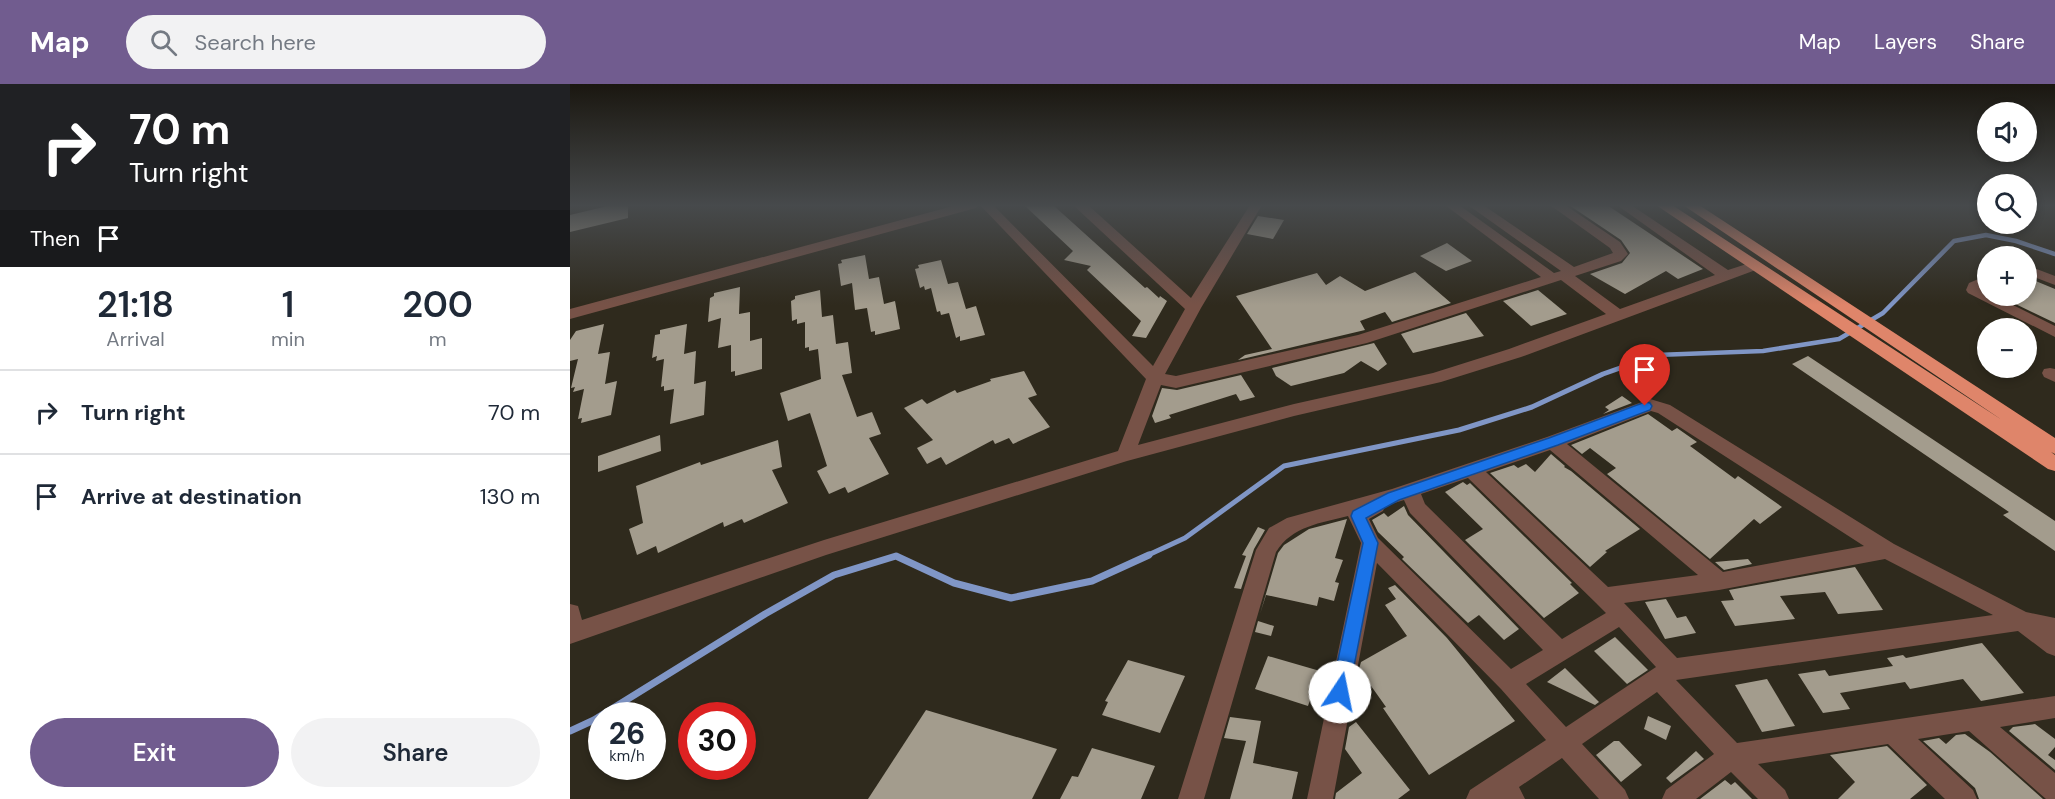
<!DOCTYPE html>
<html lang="en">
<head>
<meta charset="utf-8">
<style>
  :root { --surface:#fff; --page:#f2f2f3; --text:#1f2937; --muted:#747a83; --line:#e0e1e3; --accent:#715c8f }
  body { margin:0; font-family:"DM Sans",sans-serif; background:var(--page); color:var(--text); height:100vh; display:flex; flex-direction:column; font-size:22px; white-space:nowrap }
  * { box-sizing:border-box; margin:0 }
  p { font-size:20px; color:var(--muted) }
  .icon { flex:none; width:33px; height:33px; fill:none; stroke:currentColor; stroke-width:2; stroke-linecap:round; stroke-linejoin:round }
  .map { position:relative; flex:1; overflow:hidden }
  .side { display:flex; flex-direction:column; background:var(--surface); width:570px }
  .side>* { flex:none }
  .guide { background:#202124; color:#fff; overflow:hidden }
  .tools { position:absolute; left:1407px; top:18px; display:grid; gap:12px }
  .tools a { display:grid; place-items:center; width:60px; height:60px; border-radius:50%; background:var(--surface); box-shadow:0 3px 9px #0003; font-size:30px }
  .speed { position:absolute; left:18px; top:618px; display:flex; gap:12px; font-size:30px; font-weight:700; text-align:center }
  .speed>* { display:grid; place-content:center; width:78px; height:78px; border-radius:50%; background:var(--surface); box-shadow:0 3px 9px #0003; line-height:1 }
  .speed small { font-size:15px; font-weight:400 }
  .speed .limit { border:9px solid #d22; background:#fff; color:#111 }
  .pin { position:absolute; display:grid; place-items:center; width:51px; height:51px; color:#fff; margin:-62px -26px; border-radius:50% 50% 50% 0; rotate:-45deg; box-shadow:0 0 6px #0007 }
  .pin .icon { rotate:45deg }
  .me { position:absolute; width:66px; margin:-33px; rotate:11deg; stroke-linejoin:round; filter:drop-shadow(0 0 4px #0008) }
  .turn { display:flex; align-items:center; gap:21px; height:126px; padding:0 30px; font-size:27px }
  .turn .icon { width:78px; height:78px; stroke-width:2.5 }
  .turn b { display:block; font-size:42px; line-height:51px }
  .then { display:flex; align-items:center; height:57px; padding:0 30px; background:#0003; gap:12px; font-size:22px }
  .eta { display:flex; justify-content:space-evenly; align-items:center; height:102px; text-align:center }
  .eta b { font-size:36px; font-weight:600; line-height:42px }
  .action { display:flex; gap:12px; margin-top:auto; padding:12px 30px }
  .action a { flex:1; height:69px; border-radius:36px; background:var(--accent); color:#fff; font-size:24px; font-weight:600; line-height:69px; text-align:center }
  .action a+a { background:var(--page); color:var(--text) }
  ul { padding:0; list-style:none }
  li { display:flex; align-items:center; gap:18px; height:84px; padding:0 30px; border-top:2px solid var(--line) }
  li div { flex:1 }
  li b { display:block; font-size:22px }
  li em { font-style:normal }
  header { display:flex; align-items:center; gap:36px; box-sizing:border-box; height:84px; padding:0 30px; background:var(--accent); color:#fff }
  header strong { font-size:28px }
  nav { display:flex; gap:33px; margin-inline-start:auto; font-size:21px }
  .search { width:420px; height:54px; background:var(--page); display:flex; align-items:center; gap:15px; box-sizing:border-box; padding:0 21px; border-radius:33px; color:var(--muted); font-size:22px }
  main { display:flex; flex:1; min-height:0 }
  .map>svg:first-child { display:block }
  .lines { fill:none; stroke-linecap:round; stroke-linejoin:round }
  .stream-far2 { stroke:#8096c6; stroke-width:4.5 }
  .stream-far1 { stroke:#8096c6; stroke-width:5 }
  .stream { stroke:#8096c6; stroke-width:7 }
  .building { fill:#a39c8d }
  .minor { fill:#775247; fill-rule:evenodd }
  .highway { fill:#df856a; fill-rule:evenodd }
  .route { fill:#1a73e8; stroke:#114b97; stroke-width:1.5 }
</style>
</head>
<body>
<header>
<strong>Map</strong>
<div class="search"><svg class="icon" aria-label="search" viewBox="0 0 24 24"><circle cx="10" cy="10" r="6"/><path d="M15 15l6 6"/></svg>Search here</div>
<nav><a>Map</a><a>Layers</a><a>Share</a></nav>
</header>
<main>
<section class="side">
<div class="guide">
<div class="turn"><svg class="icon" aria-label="right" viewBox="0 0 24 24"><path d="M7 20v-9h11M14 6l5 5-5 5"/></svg><div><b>70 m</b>Turn right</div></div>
<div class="then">Then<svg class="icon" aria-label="arrive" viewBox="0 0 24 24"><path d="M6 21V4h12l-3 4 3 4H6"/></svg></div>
</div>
<div class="eta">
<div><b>21:18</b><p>Arrival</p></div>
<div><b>1</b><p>min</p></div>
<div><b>200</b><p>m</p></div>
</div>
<ul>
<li><svg class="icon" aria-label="right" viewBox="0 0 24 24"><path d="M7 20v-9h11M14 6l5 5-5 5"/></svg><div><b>Turn right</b></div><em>70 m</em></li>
<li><svg class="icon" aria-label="arrive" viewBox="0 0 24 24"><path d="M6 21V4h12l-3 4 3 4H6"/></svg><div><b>Arrive at destination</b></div><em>130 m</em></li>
</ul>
<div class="action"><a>Exit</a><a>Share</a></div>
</section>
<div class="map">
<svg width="1485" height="715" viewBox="0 0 1485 715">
  <rect width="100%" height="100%" fill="#2f2a1d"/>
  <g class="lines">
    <polyline class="stream-far2" points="1069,277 1087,271 1193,267 1269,255 1313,229 1384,157 1416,151 1446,157 1485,170"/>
    <polyline class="stream-far1" points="576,472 615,454 714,382 889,346 962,323 1033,290 1073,276"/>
    <polyline class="stream" points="0,647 24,636 195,530 264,491 326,472 384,499 441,514 522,497 579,471"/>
  </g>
  <g class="building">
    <polygon points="42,121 58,121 58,134 0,148 0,131"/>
    <polygon points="454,121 483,121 575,204 577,203 589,214 590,212 597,217 576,254 562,252 571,237 517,186 521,182 494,176 503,167"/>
    <polygon points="999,121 1037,121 1133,185 1108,195 1096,187 1055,210 1020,190 1052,179 1060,169 1051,156"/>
    <polygon points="688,132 714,136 703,155 677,150"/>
    <polygon points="877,159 902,177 876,187 850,172"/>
    <polygon points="295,171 299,195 309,193 314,220 325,217 330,245 305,251 305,247 301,248 297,224 285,226 282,199 271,202 268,180 272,179 271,176"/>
    <polygon points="371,176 378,200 388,198 396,225 406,222 415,251 390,257 390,252 386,254 379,229 371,231 370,227 367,228 361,204 355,206 354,202 350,204 345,185 349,184 348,181"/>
    <polygon points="845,188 881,219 822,238 815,228 790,237 795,246 668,276 675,271 702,265 666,212 747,189 756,201 770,192 795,207"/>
    <polygon points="1456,193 1485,205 1485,239 1429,212 1456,212"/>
    <polygon points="170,203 169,230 180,228 180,257 192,254 192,285 165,292 165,287 161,288 161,261 148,264 151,234 138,238 140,214 144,212 144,209"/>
    <polygon points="250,206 252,233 263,231 266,260 278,258 282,289 272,291 287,333 302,328 311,350 299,354 319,390 278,409 275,403 259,410 247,387 257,382 240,329 218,337 210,309 251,295 248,265 239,267 239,263 235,264 235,238 227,240 227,235 222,237 221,217 225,215 225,212"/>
    <polygon points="968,206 997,230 961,242 933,217"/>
    <polygon points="896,229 914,252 843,269 831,250"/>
    <polygon points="34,240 28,270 40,268 35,300 47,297 41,331 11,339 12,334 8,335 14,305 3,308 5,303 1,304 8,275 0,277 0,256 6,247"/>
    <polygon points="117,240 114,270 126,267 124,300 136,297 134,331 100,340 104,305 94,307 94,302 91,303 94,275 86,277 87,272 82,274 85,251 90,250 90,246"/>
    <polygon points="804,259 817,280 808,287 791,277 774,289 721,302 706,292 702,284"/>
    <polygon points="1238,272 1485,437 1485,467 1433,431 1439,428 1222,280"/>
    <polygon points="454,287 467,311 458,314 480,343 443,360 439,354 425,360 423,356 376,381 371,373 357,380 347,364 363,356 334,324 352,315 357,320 385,306 387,309 421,297 420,295"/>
    <polygon points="671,291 685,313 670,317 666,310 599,331 601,334 585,339 582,332 592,304 607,306"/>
    <polygon points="1052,312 1062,319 1033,330 1039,326 1035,323"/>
    <polygon points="1078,330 1102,347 1107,344 1127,358 1120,362 1165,395 1168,392 1212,423 1190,440 1184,435 1140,475 1037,390 1046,384 1020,364 1012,370 1001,361"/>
    <polygon points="90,351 91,367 28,388 28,372"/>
    <polygon points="208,356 212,383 202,386 218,419 174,439 172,435 154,443 153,438 88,469 86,462 67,471 59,445 73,439 66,402 130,378 131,381"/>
    <polygon points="981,370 995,382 994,383 1001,387 1070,445 1035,467 1037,468 1020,483 920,389 944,381 948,384 956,380 965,388"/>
    <polygon points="893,398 897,401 900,399 1002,499 1000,500 1009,509 974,534 895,456 913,445 875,408"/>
    <polygon points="834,422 838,431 949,545 934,556 909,531 898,539 832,475 834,473 808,448 802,436 814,429 818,433"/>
    <polygon points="777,435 765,474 773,476 765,498 769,499 764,517 749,513 747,522 696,511 690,530 708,469 714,461 739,445"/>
    <polygon points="688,443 695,446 684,465 671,505 664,504 676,472 672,471"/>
    <polygon points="1178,475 1182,480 1154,486 1145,478"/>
    <polygon points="1285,483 1313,526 1268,530 1255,508 1210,512 1225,535 1165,542 1151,517 1164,516 1159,506"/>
    <polygon points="825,501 877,554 945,637 859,691 813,624 816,623 789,585 791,578 837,552 815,521 826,515 818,504"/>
    <polygon points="1096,515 1107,534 1116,532 1126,549 1095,555 1075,518"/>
    <polygon points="688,537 704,542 701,552 685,548"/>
    <polygon points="1045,553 1078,586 1057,600 1024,567"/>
    <polygon points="1412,559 1454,609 1411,617 1393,595 1340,605 1335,598 1270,609 1280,625 1253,629 1228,590 1255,586 1259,592 1323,582 1317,574 1333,571 1336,574"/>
    <polygon points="698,572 750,587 738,622 685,605"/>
    <polygon points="558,576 615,592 590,649 532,631 538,618 535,617"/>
    <polygon points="995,584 1029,618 1025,621 977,598"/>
    <polygon points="1197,595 1225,642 1192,648 1165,601"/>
    <polygon points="356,626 487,665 462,715 298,715"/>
    <polygon points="1078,632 1101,642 1096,656 1074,645"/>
    <polygon points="660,633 691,637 683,679 728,688 722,715 660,715 676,657 654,654"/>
    <polygon points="786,638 840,706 828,715 765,715 766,709 792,689 775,665 779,643"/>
    <polygon points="1465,640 1485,655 1485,663 1478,671 1485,676 1485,686 1439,647 1443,643"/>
    <polygon points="1395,650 1420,668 1473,715 1409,715 1405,704 1353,657 1369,654 1376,660 1386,651"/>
    <polygon points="1044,657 1049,657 1072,681 1051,698 1026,671"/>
    <polygon points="1317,662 1357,701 1340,715 1268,715 1285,698 1260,671"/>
    <polygon points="522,664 585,682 571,715 490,715 502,692 508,693"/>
    <polygon points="1126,667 1134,675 1101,699 1096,694"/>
    <polygon points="1155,696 1161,701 1165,698 1182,715 1130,715"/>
  </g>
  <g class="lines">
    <g class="minor">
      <polygon points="387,121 408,121 406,124 0,235 0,225"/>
      <path d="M410,121H423L583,282L615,225L503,121H518L621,214L680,121H692L631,224L595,290L606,292L788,251L971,193L875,121H889L984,189L991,187L898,121H913L1004,183L1043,169L1040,164L980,121H995L1050,158L1058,170L1051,177L1005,192L1050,225L1145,191L1047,121H1061L1158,186L1186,177L1193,181L1191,184L951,273L871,298L724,332L557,377L256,471L0,560V520L8,522L12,536L254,456L548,367L576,295ZM991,196L1036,230L939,265L863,289L724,320L568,361L591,301L606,304L797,259Z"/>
      <polygon points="1456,181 1485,192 1485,201 1456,190"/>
      <polygon points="1418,191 1418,201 1411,204 1418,208 1418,212 1425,212 1485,242 1485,253 1398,209 1396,206 1399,199"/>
      <polygon points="1480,284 1485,285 1485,298 1474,293 1472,289 1474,285"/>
      <path d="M1080,315L1100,321L1324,460L1456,528L1485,534V572L1477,569L1448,547L1106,596L1167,659L1485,612V634L1430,643L1485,689V715H1476L1399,647L1348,655L1403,706L1407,715H1375L1318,660L1188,680L1215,706L1219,715H1188L1161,688L1126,715H1092L1096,706L1144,670L1087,608L1012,660L1055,706L1059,715H1029L992,674L949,703L955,715H896L900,706L976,656L931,605L807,479L763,715H737L791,459L778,432C751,439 722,442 706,468L634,715H608L686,466L699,444L717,434L822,405L977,353ZM1081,327L1088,329L1294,462L1153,488L997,360ZM980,366L1128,491L1038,503L916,388ZM898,394L1026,519L1036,529L992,555L855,420L851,410ZM834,416L840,429L973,566L941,585L808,454L799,435L813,427L815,422ZM1315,475L1423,531L1107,574L1054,519L1149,506ZM1049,543L1086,583L996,643L956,600Z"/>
    </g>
    <polygon class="highway" points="1086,121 1102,121 1432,336 1113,121 1129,121 1485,354 1485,370 1481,368 1485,371 1485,387 1478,385"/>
  </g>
  <linearGradient id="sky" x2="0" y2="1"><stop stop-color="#1a1710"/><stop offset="0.55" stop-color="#474a4c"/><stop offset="1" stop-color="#474a4c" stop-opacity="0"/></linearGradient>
  <rect width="1485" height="221" fill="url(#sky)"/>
  <polygon class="route" points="1075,318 1080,319 1082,322 1080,326 988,361 829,416 796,434 808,459 779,608 776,614 770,616 764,614 761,608 793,459 781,432 783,427 818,409 979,354"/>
</svg>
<div class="tools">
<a><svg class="icon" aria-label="sound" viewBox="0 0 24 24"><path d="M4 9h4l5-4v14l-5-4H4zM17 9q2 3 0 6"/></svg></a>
<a><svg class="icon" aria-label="search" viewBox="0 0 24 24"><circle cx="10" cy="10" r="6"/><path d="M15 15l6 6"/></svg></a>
<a>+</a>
<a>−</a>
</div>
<div class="speed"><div>26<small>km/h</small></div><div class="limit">30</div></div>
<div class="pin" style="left:1075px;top:322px;background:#d93025"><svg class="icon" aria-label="arrive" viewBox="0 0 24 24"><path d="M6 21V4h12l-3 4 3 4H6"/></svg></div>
<svg class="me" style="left:770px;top:608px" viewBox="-20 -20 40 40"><circle r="19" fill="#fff"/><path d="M0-13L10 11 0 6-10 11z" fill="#1a73e8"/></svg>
</div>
</main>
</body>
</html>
